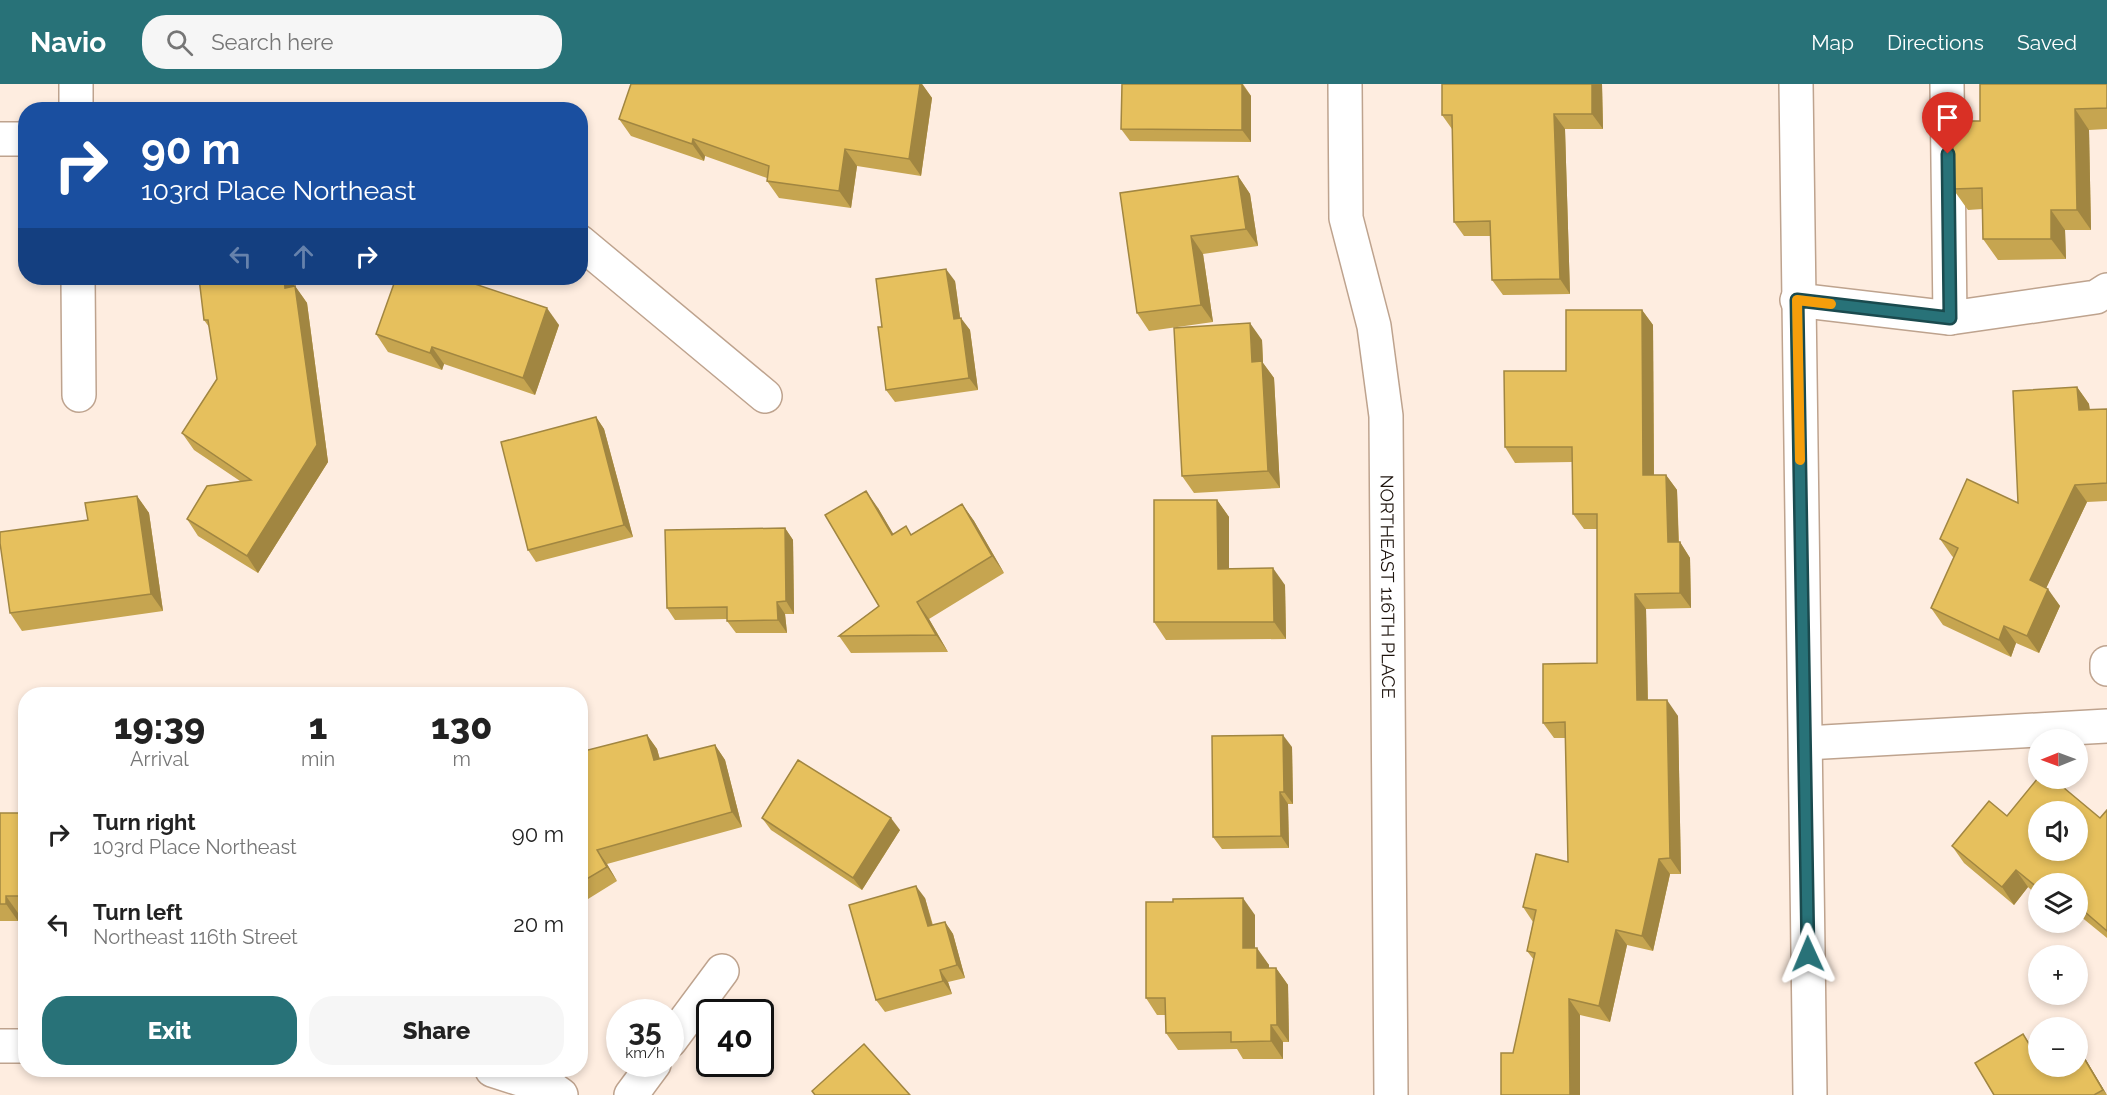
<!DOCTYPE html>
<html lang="en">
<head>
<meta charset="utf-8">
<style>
  :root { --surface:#fff; --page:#f6f6f6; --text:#222; --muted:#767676; --accent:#287278 }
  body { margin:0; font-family:Raleway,sans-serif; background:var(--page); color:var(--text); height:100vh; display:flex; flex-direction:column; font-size:22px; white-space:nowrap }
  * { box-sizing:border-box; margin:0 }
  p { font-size:20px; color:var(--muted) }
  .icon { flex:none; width:33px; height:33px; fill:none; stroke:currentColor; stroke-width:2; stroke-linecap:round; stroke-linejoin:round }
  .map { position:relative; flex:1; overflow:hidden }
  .sheet { position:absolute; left:18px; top:603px; width:570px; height:390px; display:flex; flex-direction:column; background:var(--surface); border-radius:24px; box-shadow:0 3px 9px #0003 }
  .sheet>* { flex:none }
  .top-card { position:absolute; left:18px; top:18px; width:570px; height:183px; border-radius:24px; box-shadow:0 3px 9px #0003; background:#1a4fa0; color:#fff; overflow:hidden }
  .needle { width:39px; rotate:269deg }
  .controls { position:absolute; left:2028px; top:645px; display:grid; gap:12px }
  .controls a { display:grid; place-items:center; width:60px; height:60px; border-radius:50%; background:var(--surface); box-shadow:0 3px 9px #0003; font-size:30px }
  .speed { position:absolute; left:606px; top:915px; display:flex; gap:12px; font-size:30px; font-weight:700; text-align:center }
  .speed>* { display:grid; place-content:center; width:78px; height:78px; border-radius:50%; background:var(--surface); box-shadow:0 3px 9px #0003; line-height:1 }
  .speed small { font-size:15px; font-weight:400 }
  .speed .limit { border:3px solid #111; border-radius:9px; background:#fff; color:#111 }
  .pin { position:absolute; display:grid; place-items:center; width:51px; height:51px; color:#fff; margin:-62px -26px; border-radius:50% 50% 50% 0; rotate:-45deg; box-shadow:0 0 6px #0007 }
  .pin .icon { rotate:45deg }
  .me { position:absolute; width:66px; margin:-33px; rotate:359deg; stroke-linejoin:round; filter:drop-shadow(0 0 4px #0008) }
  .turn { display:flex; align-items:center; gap:21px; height:126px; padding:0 24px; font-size:27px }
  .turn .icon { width:78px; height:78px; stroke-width:2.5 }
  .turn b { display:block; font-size:42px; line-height:51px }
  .lanes { display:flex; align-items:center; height:57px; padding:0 24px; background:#0003; justify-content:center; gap:30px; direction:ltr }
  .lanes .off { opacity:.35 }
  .eta { display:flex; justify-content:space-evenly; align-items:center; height:102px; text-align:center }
  .eta b { font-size:36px; font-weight:800; line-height:42px }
  .button { display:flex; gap:12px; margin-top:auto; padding:12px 24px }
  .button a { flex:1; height:69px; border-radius:24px; background:var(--accent); color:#fff; font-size:24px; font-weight:800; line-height:69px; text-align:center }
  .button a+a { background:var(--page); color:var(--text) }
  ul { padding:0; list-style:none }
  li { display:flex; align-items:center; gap:18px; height:90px; padding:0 24px }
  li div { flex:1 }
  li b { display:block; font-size:22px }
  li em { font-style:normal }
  header { display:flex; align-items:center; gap:36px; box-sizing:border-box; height:84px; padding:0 30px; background:var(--accent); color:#fff }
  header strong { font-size:28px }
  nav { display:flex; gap:33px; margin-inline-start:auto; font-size:21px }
  .search { width:420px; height:54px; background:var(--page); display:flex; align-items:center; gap:15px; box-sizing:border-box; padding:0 21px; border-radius:24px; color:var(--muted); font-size:22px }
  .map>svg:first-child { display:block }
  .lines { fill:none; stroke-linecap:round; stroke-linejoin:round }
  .minor-casing { stroke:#bea38e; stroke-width:36 }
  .tertiary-casing { stroke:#bea38e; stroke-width:36 }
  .minor { stroke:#fff; stroke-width:33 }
  .tertiary { stroke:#fff; stroke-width:33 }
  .wall { fill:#c6a550 }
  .shaded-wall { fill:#a18641 }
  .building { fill:#e6c05d; stroke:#a18641; stroke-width:1.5; fill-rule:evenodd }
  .route-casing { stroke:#1a4a4e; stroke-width:15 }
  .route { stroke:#287278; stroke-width:10 }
  .slow { stroke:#f59e0b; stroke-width:10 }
  .labels { text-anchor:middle; stroke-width:6; stroke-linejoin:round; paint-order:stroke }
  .street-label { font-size:18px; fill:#1c120b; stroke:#feede0 }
</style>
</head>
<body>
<header>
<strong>Navio</strong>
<div class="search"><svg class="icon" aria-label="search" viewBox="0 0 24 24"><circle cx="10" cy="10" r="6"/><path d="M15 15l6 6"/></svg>Search here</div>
<nav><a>Map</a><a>Directions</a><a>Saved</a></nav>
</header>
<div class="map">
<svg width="2107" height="1011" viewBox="0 0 2107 1011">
  <rect width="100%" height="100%" fill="#feede0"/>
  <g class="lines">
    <g class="minor-casing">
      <g id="minor">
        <polyline points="76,0 76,26"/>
        <path id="s1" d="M1345,0L1346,134L1374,242L1386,332L1391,1011"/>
        <polyline points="1947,0 1950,234"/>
        <polyline points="0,55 26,55"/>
        <polyline points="580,158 765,312"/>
        <polyline points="78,194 79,311"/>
        <polyline points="1797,216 1950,234 2096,213 2107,206"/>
        <polyline points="2107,579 2107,585"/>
        <polyline points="1806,659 2107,642"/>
        <polyline points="670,957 722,887"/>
        <polyline points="0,962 26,962"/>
        <polyline points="492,986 554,1006 561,1011"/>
        <polyline points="631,1011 654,980"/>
      </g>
    </g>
    <g class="tertiary-casing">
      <polyline id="tertiary" points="1796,0 1810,1011"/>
    </g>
    <use href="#minor" class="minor"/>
    <use href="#tertiary" class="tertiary"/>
  </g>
  <g class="wall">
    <polygon points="631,0 922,0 932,14 921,92 857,82 851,124 779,114 767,97 767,94 705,72 704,77 631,52 619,35"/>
    <polygon points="1122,0 1243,0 1251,12 1251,58 1130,57 1121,45"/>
    <polygon points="1602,0 1603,45 1565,45 1570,210 1503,211 1492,196 1491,152 1464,152 1454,138 1452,45 1442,31"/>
    <polygon points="2107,0 2107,45 2089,46 2091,146 2065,146 2066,175 1998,176 1983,155 1983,125 1968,126 1953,105 1980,37"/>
    <polygon points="1238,92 1250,110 1258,162 1203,170 1213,238 1149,247 1137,229 1120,109"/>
    <polygon points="472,197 472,199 559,241 535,311 444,280 442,286 388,268 376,250"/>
    <polygon points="955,197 960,234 970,246 978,306 895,318 886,306 882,243"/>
    <polygon points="294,202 295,202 307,219 328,378 258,489 198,452 187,435 240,397 194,366 182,349 217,295 209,243 204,236"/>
    <polygon points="1642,226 1653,241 1654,391 1666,391 1677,406 1679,458 1680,458 1690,474 1691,524 1646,525 1648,616 1678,632 1681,790 1670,790 1653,867 1627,861 1610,938 1580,931 1513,969 1534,876 1527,867 1533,838 1523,823 1568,778 1566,654 1554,654 1543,639 1597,579 1597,445 1584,445 1573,430 1572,378 1515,379 1505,363 1566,287"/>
    <polygon points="1262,256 1263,279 1274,294 1280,404 1194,409 1182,392"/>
    <polygon points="2077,303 2089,320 2090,326 2107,325 2107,417 2087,418 2046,504 2060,522 2039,569 2016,559 2011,573 1943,541 1931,524 1954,474 1952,472 1940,455 2018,419"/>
    <polygon points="596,333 604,345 633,453 536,478 528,466"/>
    <polygon points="137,412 149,429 163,527 22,547 10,529 88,436"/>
    <polygon points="1217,416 1229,433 1229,485 1285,501 1286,555 1166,556 1154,538"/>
    <polygon points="962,420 974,437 1004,489 929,535 948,568 851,569 839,552 879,522 878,424 893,450 912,450"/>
    <polygon points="785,444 793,456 794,530 785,530 787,549 736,549 727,537 727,535 675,536 667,524"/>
    <polygon points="647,651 657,665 660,675 715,661 725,676 742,743 607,780 617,797 580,820 580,668"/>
    <polygon points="1292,663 1293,720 1288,720 1289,764 1222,765 1213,753"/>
    <polygon points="2107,726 2107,854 2080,832 2078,835 2078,800 2038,800 2038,812 2028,803 2014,821 1964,779 1952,762 2007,732 2100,734"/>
    <polygon points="0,729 26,729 26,829 18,829 18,837 0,837"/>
    <polygon points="762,734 900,746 862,806 771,746"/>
    <polygon points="925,814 933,841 945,838 953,850 965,894 948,898 952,910 885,928 876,916"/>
    <polygon points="1255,831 1255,864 1269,881 1269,884 1276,884 1288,901 1289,958 1283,958 1283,975 1243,975 1237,965 1178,966 1166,949 1165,931 1157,931 1146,914"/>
    <polygon points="2086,976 2107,1011 1994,1011 2038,982"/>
  </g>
  <g class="shaded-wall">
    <polygon points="920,0 922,0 932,14 921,92 909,75"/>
    <polygon points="1242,0 1251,12 1251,58 1242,46"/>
    <polygon points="1592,0 1602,0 1603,45 1592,30"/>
    <polygon points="2075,25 2089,46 2091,146 2077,126"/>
    <polygon points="1554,30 1565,45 1570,210 1560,195"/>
    <polygon points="693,55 705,72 704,77 692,60"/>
    <polygon points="845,65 857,82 851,124 839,107"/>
    <polygon points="1238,92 1250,110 1258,162 1246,145"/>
    <polygon points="2051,126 2065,146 2066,175 2051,155"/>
    <polygon points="1191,152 1203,170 1213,238 1201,221"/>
    <polygon points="946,185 955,197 962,247 954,235"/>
    <polygon points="284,194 293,194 297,220 285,204"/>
    <polygon points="456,194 470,194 472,197 468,210"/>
    <polygon points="295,202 307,219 328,378 258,489 247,472"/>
    <polygon points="547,224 559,241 535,311 523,294"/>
    <polygon points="1642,226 1653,241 1654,406 1643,391"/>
    <polygon points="961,234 970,246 978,306 969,294"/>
    <polygon points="1250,239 1262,256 1263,279 1274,294 1280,404 1268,387 1252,278"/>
    <polygon points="432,263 444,280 442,286 430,269"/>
    <polygon points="2077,303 2089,320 2091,343 2079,326"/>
    <polygon points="596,333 604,345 633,453 624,441"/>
    <polygon points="1666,391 1677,406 1679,474 1668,458"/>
    <polygon points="2075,401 2087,418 2042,513 2030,496"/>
    <polygon points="866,407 878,424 904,468 892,451"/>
    <polygon points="137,412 149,429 163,527 151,510"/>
    <polygon points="1217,416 1229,433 1229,502 1218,485"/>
    <polygon points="962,420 974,437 1004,489 992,472"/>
    <polygon points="785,444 793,456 794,530 786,517"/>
    <polygon points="1680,458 1690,474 1691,524 1680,509"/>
    <polygon points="1273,484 1285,501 1286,555 1274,538"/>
    <polygon points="2048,505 2060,522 2039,569 2027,552"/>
    <polygon points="1635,510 1646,525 1648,632 1637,616"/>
    <polygon points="777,518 785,530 787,549 778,536"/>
    <polygon points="917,518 929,535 948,568 936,551"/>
    <polygon points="2004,542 2016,559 2011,573 1999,556"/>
    <polygon points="1667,616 1678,632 1681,790 1670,774"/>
    <polygon points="647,651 657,665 664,691 654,676"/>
    <polygon points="1283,651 1292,663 1293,720 1284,708"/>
    <polygon points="715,661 725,676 742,743 732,728"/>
    <polygon points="1280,708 1288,720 1289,764 1281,752"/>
    <polygon points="891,734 900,746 862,806 853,794"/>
    <polygon points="597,766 607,780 617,797 607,783"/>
    <polygon points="1659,775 1670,790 1653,867 1642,852"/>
    <polygon points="2016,786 2028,803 2014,821 2002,803"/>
    <polygon points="916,802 925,814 936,855 928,842"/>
    <polygon points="6,812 18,829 18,837 6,820"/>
    <polygon points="1243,814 1255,831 1255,881 1243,864"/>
    <polygon points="945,838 953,850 965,894 957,881"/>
    <polygon points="1616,846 1627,861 1610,938 1599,922"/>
    <polygon points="1257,864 1269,881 1269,901 1257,884"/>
    <polygon points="1276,884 1288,901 1289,958 1277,941"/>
    <polygon points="940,886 948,898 952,910 943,897"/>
    <polygon points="1569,915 1580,931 1580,1011 1570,1011"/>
    <polygon points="1271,941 1283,958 1283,975 1271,957"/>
    <polygon points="2023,950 2035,967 2038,973 2038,975"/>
    <polygon points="2078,964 2086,976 2107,1011 2103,1006"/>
  </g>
  <g class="building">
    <polygon points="631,0 920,0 909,75 845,65 839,107 767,97 769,82 693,55 692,60 619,35"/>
    <polygon points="1122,0 1242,0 1242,46 1121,45"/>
    <polygon points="1442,0 1592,0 1592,30 1554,30 1560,195 1492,196 1490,137 1454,138 1452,31 1442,31"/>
    <polygon points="1980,0 2107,0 2107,24 2075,25 2077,126 2051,126 2051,155 1983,155 1982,104 1953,105 1953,37 1980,37"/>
    <polygon points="1238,92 1246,145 1191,152 1201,221 1137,229 1120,109"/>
    <polygon points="946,185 954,235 961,234 969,294 886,306 878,243 882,243 876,195"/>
    <polygon points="199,194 284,194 285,204 295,202 317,361 247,472 187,435 207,402 251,396 182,349 217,295 208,236 204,236"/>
    <polygon points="396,194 457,194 547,224 523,294 432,263 430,269 376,250"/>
    <polygon points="1566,226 1642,226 1643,391 1666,391 1668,458 1680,458 1680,509 1635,510 1637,616 1667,616 1670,774 1659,775 1642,852 1616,846 1599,922 1569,915 1570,1011 1501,1011 1501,969 1513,969 1535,869 1527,867 1536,826 1523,823 1536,770 1568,778 1565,638 1543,639 1543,580 1597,579 1597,430 1573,430 1572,363 1505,363 1504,287 1566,287"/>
    <polygon points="1250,239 1252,278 1262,277 1268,387 1182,392 1174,244"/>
    <polygon points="2077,303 2079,326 2107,325 2107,399 2075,401 2030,496 2048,505 2027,552 2004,542 1999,556 1931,524 1958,464 1940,455 1967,395 2018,419 2013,307"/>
    <polygon points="596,333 624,441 528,466 501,358"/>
    <polygon points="866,407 892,451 906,442 911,451 962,420 992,472 917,518 936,551 839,552 879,522 825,431"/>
    <polygon points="137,412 151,510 10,529 0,459 0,448 88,436 85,419"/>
    <polygon points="1154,416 1217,416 1218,485 1273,484 1274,538 1154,538"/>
    <polygon points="785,444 786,517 777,518 778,536 727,537 727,523 667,524 665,446"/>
    <polygon points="647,651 654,676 715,661 732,728 597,766 607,783 580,799 580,668"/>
    <polygon points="1283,651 1284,708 1280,708 1281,752 1213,753 1212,652"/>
    <polygon points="798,676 891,734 853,794 762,734"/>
    <path d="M2038,694H2052L2100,734L2107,726V847L2078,822V800H2038V804L2016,786L2002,803L1952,762L1989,717L2007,732ZM2038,728H2078V766H2038Z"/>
    <polygon points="0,729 26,729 26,812 6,812 6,820 0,820"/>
    <polygon points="916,802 928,842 945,838 957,881 940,886 943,897 876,916 849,821"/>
    <polygon points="1243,814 1243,864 1257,864 1257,884 1276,884 1277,941 1271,941 1271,957 1231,958 1231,948 1166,949 1165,914 1146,914 1146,818 1173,818 1173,815"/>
    <polygon points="2023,950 2035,970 2038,967 2038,982 2078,982 2078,964 2103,1006 2094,1011 1994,1011 1975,979"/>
    <polygon points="864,960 910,1011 815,1011 812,1007"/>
  </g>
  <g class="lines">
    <g class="route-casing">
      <polyline id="route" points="1808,870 1797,216 1950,234 1948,70"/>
    </g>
    <use href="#route" class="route"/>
    <polyline class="slow" points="1800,376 1797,216 1831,220"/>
  </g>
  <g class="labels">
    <g class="street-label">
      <text dy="6" stroke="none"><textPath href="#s1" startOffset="507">NORTHEAST 116TH PLACE</textPath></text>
    </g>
  </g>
</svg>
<div class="controls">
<a><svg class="needle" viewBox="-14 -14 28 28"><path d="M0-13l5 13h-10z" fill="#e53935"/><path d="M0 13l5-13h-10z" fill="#767676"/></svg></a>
<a><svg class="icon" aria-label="sound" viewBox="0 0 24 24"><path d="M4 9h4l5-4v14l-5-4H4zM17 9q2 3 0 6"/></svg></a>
<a><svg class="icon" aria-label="layers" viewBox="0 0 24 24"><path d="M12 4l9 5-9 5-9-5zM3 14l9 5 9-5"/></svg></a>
<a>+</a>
<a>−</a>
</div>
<div class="speed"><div>35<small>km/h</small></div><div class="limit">40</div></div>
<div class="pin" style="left:1948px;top:70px;background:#d93025"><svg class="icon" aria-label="arrive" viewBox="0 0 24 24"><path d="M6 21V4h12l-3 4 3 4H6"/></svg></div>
<svg class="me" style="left:1808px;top:870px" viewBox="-20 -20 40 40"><path d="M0-17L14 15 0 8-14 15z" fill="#287278" stroke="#fff" stroke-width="4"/></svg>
<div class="top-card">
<div class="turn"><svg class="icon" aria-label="right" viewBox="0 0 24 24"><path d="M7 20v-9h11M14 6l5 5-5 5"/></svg><div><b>90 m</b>103rd Place Northeast</div></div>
<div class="lanes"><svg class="icon off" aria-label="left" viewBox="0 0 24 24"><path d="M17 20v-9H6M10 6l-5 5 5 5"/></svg><svg class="icon off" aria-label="ahead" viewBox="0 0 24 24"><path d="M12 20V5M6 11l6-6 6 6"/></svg><svg class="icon" aria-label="right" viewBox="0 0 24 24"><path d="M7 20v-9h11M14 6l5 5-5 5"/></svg></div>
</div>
<section class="sheet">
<div class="eta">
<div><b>19:39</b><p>Arrival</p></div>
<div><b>1</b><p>min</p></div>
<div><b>130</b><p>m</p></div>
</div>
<ul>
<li><svg class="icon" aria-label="right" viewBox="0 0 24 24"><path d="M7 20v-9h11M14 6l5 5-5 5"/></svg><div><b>Turn right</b><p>103rd Place Northeast</p></div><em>90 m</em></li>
<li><svg class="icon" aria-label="left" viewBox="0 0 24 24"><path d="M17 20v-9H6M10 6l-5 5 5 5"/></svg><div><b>Turn left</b><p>Northeast 116th Street</p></div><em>20 m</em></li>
</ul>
<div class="button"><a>Exit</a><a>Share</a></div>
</section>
</div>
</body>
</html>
